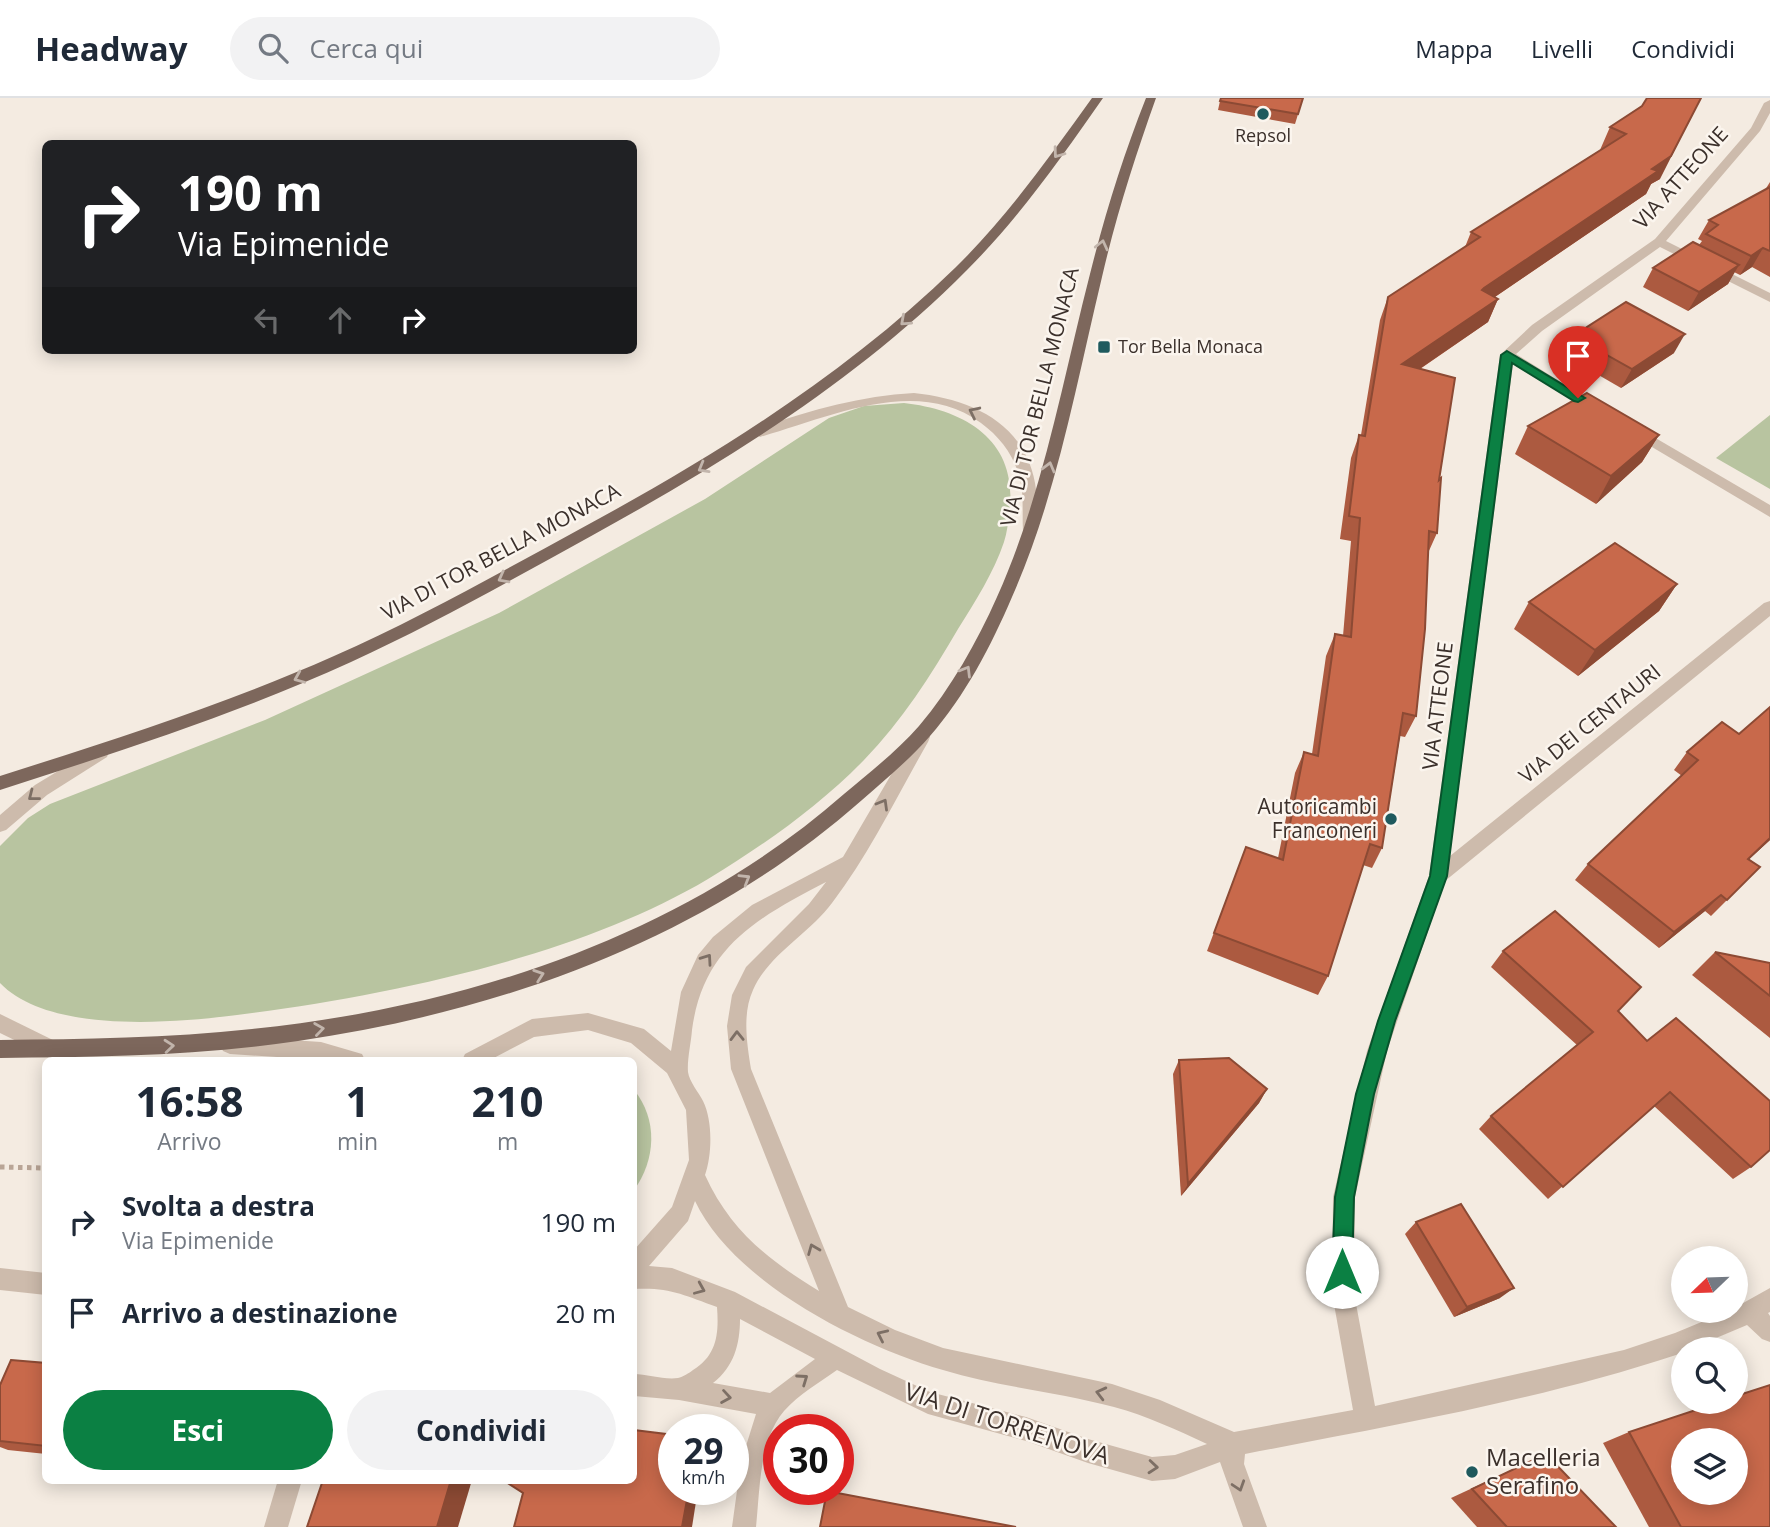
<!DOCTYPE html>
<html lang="it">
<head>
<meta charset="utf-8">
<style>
  :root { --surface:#fff; --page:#f2f2f3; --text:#1f2937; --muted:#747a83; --line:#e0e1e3; --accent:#0b8043 }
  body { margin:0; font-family:"Open Sans",sans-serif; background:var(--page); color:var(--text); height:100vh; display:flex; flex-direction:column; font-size:26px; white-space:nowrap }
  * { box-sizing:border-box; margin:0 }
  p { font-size:23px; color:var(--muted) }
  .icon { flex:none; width:38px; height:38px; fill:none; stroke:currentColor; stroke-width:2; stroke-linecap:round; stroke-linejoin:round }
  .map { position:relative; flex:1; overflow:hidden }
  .sheet { position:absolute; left:42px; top:959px; width:595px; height:427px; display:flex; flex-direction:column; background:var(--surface); border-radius:10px; box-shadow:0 4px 18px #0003 }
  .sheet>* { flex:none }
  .banner { position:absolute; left:42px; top:42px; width:595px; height:214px; border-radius:10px; box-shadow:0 4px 18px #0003; background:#202124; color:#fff; overflow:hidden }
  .needle { width:46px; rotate:247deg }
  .buttons { position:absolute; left:1671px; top:1148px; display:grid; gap:14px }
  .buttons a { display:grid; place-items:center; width:77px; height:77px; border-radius:50%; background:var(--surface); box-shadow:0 4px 18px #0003; font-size:35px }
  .speed { position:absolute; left:658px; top:1316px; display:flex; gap:14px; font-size:35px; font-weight:700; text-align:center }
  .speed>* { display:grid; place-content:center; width:91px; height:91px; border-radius:50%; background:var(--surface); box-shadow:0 4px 18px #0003; line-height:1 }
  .speed small { font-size:18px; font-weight:400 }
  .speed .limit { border:10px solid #d22; background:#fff; color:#111 }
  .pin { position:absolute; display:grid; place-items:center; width:60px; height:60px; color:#fff; margin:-72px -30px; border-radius:50% 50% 50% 0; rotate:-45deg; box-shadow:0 0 7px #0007 }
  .pin .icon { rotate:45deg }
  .me { position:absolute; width:77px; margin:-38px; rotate:0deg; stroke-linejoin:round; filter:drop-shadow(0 0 5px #0008) }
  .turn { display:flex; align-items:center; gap:24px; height:147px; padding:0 21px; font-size:32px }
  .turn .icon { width:91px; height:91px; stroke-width:2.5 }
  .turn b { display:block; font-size:49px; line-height:60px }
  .lanes { display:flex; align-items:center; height:66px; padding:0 21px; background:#0003; justify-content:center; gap:35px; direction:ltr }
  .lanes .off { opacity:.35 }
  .eta { display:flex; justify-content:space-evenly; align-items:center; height:119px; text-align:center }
  .eta b { font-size:42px; font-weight:700; line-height:49px }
  .primary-button { display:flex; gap:14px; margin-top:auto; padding:14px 21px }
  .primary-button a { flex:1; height:80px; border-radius:42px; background:var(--accent); color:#fff; font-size:28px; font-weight:700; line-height:80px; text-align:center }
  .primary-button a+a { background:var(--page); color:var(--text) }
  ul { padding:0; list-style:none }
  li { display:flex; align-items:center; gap:21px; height:91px; padding:0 21px }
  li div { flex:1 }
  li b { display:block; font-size:26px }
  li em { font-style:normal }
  header { display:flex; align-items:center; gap:42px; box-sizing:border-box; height:98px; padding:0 35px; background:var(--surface); border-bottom:2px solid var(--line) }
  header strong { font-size:33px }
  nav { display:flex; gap:38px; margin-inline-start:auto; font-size:24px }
  .search { width:490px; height:63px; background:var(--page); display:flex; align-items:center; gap:18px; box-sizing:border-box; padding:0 24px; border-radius:38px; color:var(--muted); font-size:26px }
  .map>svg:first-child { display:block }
  .green { fill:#b8c4a0 }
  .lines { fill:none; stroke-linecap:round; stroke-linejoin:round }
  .path { stroke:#b9a596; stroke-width:5; stroke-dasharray:4.5 4.5; stroke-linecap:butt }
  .minor { fill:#cdbbac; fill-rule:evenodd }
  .major { fill:#7d675c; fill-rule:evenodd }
  .wall { fill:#ac5a40 }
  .shaded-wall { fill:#8c4a34 }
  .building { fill:#c8694b; stroke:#8c4a34; stroke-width:2; fill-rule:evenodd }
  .oneway { stroke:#c2b5ac }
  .oneway2 { stroke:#7d6f65 }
  .route { fill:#0b8043; stroke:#07532c; stroke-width:2 }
  .poi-dot { fill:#1f5a5e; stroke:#fbf5ee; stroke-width:2.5 }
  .labels { text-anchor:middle; stroke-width:5; stroke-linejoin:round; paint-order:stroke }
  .far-poi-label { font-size:18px; fill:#3b302b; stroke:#fbf5ee }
  .street-label { font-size:21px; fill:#3b302b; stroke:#fbf5ee }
  .poi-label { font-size:21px; fill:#3b302b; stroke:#fbf5ee; text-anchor:end }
  .near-street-label { font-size:24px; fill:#3b302b; stroke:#fbf5ee }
  .near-poi-label { font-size:24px; fill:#3b302b; stroke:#fbf5ee; text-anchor:start }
</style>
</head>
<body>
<header>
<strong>Headway</strong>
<div class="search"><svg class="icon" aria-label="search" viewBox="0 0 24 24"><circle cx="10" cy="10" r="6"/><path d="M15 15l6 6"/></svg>Cerca qui</div>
<nav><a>Mappa</a><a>Livelli</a><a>Condividi</a></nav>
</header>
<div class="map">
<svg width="1770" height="1429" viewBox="0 0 1770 1429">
  <rect width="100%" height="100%" fill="#f4ebe1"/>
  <g class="green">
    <path d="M904,305C967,312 1020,344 1009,416C1008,425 1007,435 1004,444C994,474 975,504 958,531C931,577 902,623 864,662C818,709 764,747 708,781C577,859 387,898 237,917C173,925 49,936 0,885V748L28,720L50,706L265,622L499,515L705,401L829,320L864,308Z"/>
    <polygon points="1770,317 1770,391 1716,360"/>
    <path d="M634,992C658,1021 656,1062 634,1092Z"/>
  </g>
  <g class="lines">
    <polyline class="path" points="0,1069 46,1070"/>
    <g class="minor">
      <path d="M1770,2V15L1760,33L1666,143L1770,195V204L1660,149L1542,233L1516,256L1606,312L1599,316L1594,315L1513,266L1450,758L1764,505L1770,503V518L1445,783L1387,953L1355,1099L1354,1195L1375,1308L1624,1252L1675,1235L1728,1213H1736V1209L1770,1190V1214L1768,1215L1770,1218V1244L1762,1241L1747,1227L1690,1251H1684V1254L1676,1257C1536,1303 1389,1328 1245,1356L1244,1366L1267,1429H1243L1220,1364L1175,1381L1152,1383L1088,1365L1026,1343L928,1316L837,1272C819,1285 799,1296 784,1313C759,1342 760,1392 756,1429H732L741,1364L756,1316L679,1302L634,1298V1276C647,1276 664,1282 678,1280C683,1279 689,1275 693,1272C717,1257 719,1236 717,1209C684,1197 669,1189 634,1191V1152L672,1109L689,1062L686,1012L667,975L631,945L588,932L534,939L490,962H462L465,956L532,921L588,915L644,931L671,953L681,894L698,857L713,839L752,807L843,759L916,634H928L930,639L928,644C897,698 870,755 832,805C809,836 769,856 753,892C742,916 747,946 751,971L848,1209L895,1232L943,1250L1112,1286L1160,1302L1234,1334L1353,1312L1332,1195L1333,1099L1367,953L1429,778L1500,257L1532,227L1655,141L1751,30L1764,5ZM826,784L809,806L746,869L732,897L727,928L731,971L819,1193C768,1162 730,1132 705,1077C712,1057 713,1023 703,1003C699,995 689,983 688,974C687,962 691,945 692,932C703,849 757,820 826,784ZM695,1103C733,1184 860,1248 943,1272C999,1289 1058,1294 1114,1309C1147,1318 1177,1332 1207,1346L1175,1357L1152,1359L1088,1341L1026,1319L930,1294L880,1271L735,1194L672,1170L649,1168L688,1123ZM740,1221L815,1261L770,1295L713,1285C734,1269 740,1246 740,1221Z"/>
      <path d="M914,295C970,301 1024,324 1035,385C1038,401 1037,418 1037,434L1035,438L1030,439L1023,434C1022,416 1024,398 1020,381C1014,357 1000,339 981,325C916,277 828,320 760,339L753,334L755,331C808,313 859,298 914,295Z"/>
      <polygon points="1635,328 1770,407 1770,419 1630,336 1628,333"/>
      <polygon points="101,647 107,649 109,654 107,659 47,697 6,732 0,734 0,717 35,687"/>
      <polygon points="0,916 59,945 62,951 59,957 52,960 45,957 0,935"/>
      <polygon points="230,938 321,944 362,956 365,962 323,962 230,956 223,953 220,947 223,941"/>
      <polygon points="0,1170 46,1175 46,1197 0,1192"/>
      <polygon points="278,1382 302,1382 288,1429 264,1429"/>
    </g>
    <g class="major">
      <path d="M1092,0H1103C1061,60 1019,120 967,172C858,282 727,363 593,437C513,481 434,526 351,564C237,616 118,654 0,692V678C113,642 226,606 334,558C418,521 499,475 580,431C715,358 845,277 956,169C1008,118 1050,58 1092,0Z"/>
      <path d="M1146,0H1156C1135,59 1116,118 1102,179C1076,287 1057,397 1012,499C991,548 965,598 930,638C910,661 885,682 862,702C705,841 503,913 298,943C199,958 99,959 0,960V942C84,941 168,940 252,931C465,909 681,839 844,696C869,675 897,653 919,628C951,590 977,544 997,499C1043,396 1062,285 1090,176C1105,116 1123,58 1146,0Z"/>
    </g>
  </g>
  <g class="wall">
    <polygon points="1303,0 1295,26 1218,12 1220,3"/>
    <polygon points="1642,8 1660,81 1651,86 1646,96 1495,199 1498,201 1488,224 1420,271 1439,382 1437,435 1428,455 1416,618 1405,639 1400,638 1382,750 1372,770 1363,767 1328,878 1318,897 1207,853 1246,749 1278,760 1295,675 1304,654 1312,656 1326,558 1335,536 1343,538 1351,443 1340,441 1351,360 1359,337 1361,337 1380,222 1388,199 1465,149 1471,134 1600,52 1610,29"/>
    <polygon points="1770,84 1770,179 1752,169 1740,177 1734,174 1728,186 1688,213 1643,189 1653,170 1699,147 1702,143 1698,141 1709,122 1765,92"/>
    <polygon points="1573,238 1674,255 1621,290 1564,257"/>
    <polygon points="1528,328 1659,337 1642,364 1596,406 1515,356"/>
    <polygon points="1677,486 1659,513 1578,578 1514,531 1529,504"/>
    <polygon points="1770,609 1770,742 1749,761 1760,769 1711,818 1705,813 1659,850 1575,782 1588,766 1682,678 1674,672 1687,654 1739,636"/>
    <polygon points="1503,853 1618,913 1751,1069 1733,1081 1654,1008 1548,1101 1479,1031 1491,1018 1577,947 1491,869"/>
    <polygon points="1715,854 1769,865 1770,864 1770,940 1692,877"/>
    <polygon points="1179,962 1267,991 1259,1005 1181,1098 1173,976"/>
    <polygon points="1416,1124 1500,1200 1454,1219 1405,1136"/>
    <polygon points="46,1265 46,1356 8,1352 0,1349 0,1287"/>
    <polygon points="1629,1334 1770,1429 1649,1429 1603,1345"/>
    <polygon points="1546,1356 1616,1429 1477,1429 1451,1400"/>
  </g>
  <g class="shaded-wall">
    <polygon points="1701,0 1660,81 1651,86 1646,96 1474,213 1484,190 1652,71"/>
    <polygon points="1763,150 1752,169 1740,177 1751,158"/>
    <polygon points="1739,167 1728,186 1688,213 1699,194"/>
    <polygon points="1498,201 1488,224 1393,289 1402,266"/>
    <polygon points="1685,236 1674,255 1621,290 1632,271"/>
    <polygon points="1659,337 1642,364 1596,406 1611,378"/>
    <polygon points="1677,486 1659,513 1578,578 1595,552"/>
    <polygon points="1770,740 1770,742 1732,777 1748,761"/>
    <polygon points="1721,797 1705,813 1659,850 1674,834"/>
    <polygon points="1267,991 1259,1005 1181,1098 1188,1086"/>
    <polygon points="1514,1190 1500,1200 1454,1219 1467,1209"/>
    <polygon points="451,1382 472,1382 458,1429 437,1429"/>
    <polygon points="689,1391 698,1391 692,1429 682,1429"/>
  </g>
  <g class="building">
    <polygon points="1221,0 1303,0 1298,16 1220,3"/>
    <polygon points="1647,0 1701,0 1671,58 1652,71 1658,73 1484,190 1482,192 1498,201 1402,266 1455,280 1439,382 1441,380 1437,435 1429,433 1425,531 1416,618 1403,615 1382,750 1370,746 1328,878 1214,835 1246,749 1283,762 1304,654 1318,658 1335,536 1351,539 1360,420 1349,418 1359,337 1365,338 1388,199 1480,139 1471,134 1626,36 1610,29 1642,8"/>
    <polygon points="1770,89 1770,153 1763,150 1751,158 1706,136 1718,127 1709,122"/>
    <polygon points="1693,144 1739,167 1699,194 1653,170"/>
    <polygon points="1626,204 1685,236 1632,271 1573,238"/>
    <polygon points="1587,295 1659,337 1611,378 1528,328"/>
    <polygon points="1615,445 1677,486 1595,552 1529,504"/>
    <polygon points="1770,609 1770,740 1748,761 1760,769 1727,802 1721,797 1674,834 1588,766 1698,662 1687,654 1722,624 1739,636"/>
    <polygon points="1555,813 1641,889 1618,913 1647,943 1676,920 1770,1003 1770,1052 1751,1069 1670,994 1563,1089 1491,1018 1593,934 1503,853"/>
    <polygon points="1715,854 1770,865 1770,898"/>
    <polygon points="1229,960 1267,991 1188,1086 1179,962"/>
    <polygon points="1461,1106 1514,1190 1467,1209 1416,1124"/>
    <polygon points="11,1262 46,1265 46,1348 0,1343 0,1287"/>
    <path d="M1770,1287V1429H1681L1629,1334L1720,1304H1736V1298ZM1684,1342H1736V1395H1684Z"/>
    <polygon points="634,1332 674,1337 674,1391 689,1391 682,1429 514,1429 523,1395 503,1382 634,1382"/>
    <polygon points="1546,1356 1616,1429 1507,1429 1472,1391"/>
    <polygon points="323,1382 451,1382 437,1429 307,1429"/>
    <polygon points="827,1393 1016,1429 820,1429"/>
  </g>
  <defs><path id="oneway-chevron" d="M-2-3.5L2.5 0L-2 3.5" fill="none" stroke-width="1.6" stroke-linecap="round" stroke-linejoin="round" transform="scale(1.75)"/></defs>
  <g class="oneway">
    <use href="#oneway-chevron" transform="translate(1058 55) rotate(126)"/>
    <use href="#oneway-chevron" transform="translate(1102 147) rotate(-77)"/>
    <use href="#oneway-chevron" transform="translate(905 223) rotate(138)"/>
    <use href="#oneway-chevron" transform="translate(1049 369) rotate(-75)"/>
    <use href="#oneway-chevron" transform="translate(703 370) rotate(150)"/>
    <use href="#oneway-chevron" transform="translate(503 480) rotate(152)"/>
    <use href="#oneway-chevron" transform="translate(966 573) rotate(-59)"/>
    <use href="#oneway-chevron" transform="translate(299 580) rotate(157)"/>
    <use href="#oneway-chevron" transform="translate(745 781) rotate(-31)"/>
    <use href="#oneway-chevron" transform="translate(539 877) rotate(-19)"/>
    <use href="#oneway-chevron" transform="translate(319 931) rotate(-8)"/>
    <use href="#oneway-chevron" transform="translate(169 948) rotate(-5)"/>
  </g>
  <g class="oneway2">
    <use href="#oneway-chevron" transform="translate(974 314) rotate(-154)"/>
    <use href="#oneway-chevron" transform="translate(33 698) rotate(142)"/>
    <use href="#oneway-chevron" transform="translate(883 706) rotate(-60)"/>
    <use href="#oneway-chevron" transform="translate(707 861) rotate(-55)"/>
    <use href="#oneway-chevron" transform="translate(737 938) rotate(-91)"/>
    <use href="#oneway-chevron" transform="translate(813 1151) rotate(-112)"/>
    <use href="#oneway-chevron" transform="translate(700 1191) rotate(23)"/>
    <use href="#oneway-chevron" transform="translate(882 1237) rotate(-155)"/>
    <use href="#oneway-chevron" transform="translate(803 1281) rotate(-35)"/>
    <use href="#oneway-chevron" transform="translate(1101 1295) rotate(-166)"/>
    <use href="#oneway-chevron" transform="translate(726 1299) rotate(9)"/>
    <use href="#oneway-chevron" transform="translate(1153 1369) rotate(5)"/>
    <use href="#oneway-chevron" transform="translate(1239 1388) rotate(72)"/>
  </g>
  <polygon class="route" points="1507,253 1585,300 1578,304 1574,303 1512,265 1447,778 1395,923 1374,996 1354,1099 1352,1174 1349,1181 1342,1184 1335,1181 1332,1174 1335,1099 1356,996 1378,923 1430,778 1501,257"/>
  <g class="poi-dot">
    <circle cx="1263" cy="16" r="7"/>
    <rect x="1097" y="242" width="14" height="14" rx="3.5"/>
    <circle cx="1391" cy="721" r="7"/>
    <circle cx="1472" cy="1374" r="7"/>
  </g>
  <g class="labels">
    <g class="far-poi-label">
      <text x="1263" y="44">Repsol</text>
      <text x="1118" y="255" text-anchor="start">Tor Bella Monaca</text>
    </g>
    <g class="street-label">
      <text transform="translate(1681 80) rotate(-48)" y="7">VIA ATTEONE</text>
      <text transform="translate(1040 299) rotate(-76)" y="7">VIA DI TOR BELLA MONACA</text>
      <text transform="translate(501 454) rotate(-28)" y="7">VIA DI TOR BELLA MONACA</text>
      <text transform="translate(1438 608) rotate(-83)" y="7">VIA ATTEONE</text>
      <text transform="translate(1590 626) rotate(-39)" y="7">VIA DEI CENTAURI</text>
    </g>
    <g class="poi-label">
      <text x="1377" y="716">Autoricambi<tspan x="1377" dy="24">Franconeri</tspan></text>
    </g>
    <g class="near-street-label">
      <text transform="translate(1007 1326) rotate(18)" y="8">VIA DI TORRENOVA</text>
    </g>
    <g class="near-poi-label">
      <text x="1486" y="1368">Macelleria<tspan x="1486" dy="28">Serafino</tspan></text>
    </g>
  </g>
</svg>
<div class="buttons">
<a><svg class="needle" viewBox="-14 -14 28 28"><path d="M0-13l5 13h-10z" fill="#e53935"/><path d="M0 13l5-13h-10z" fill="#747a83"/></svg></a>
<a><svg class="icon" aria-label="search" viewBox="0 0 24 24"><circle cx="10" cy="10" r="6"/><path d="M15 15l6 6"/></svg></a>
<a><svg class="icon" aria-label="layers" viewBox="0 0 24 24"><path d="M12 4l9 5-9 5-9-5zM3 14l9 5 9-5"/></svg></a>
</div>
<div class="speed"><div>29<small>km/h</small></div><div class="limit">30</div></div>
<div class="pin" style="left:1578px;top:300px;background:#d93025"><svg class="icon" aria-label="arrive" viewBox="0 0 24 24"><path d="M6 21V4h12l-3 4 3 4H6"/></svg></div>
<svg class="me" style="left:1342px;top:1174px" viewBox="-20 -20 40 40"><circle r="19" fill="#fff"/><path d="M0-13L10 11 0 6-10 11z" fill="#0b8043"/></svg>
<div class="banner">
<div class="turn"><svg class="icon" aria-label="right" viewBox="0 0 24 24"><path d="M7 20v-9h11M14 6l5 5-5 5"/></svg><div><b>190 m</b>Via Epimenide</div></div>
<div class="lanes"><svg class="icon off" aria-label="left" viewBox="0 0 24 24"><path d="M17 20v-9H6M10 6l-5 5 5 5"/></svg><svg class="icon off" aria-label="ahead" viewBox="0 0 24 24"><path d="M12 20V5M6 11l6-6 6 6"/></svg><svg class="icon" aria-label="right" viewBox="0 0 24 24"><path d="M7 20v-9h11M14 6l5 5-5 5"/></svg></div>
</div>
<section class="sheet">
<div class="eta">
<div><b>16:58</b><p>Arrivo</p></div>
<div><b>1</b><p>min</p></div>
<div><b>210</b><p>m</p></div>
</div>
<ul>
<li><svg class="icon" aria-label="right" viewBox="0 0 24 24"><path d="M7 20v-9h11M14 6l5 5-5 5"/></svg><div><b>Svolta a destra</b><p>Via Epimenide</p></div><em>190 m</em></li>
<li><svg class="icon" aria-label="arrive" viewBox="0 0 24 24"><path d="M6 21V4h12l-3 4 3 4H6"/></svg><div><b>Arrivo a destinazione</b></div><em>20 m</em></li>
</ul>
<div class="primary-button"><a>Esci</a><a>Condividi</a></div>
</section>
</div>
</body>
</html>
